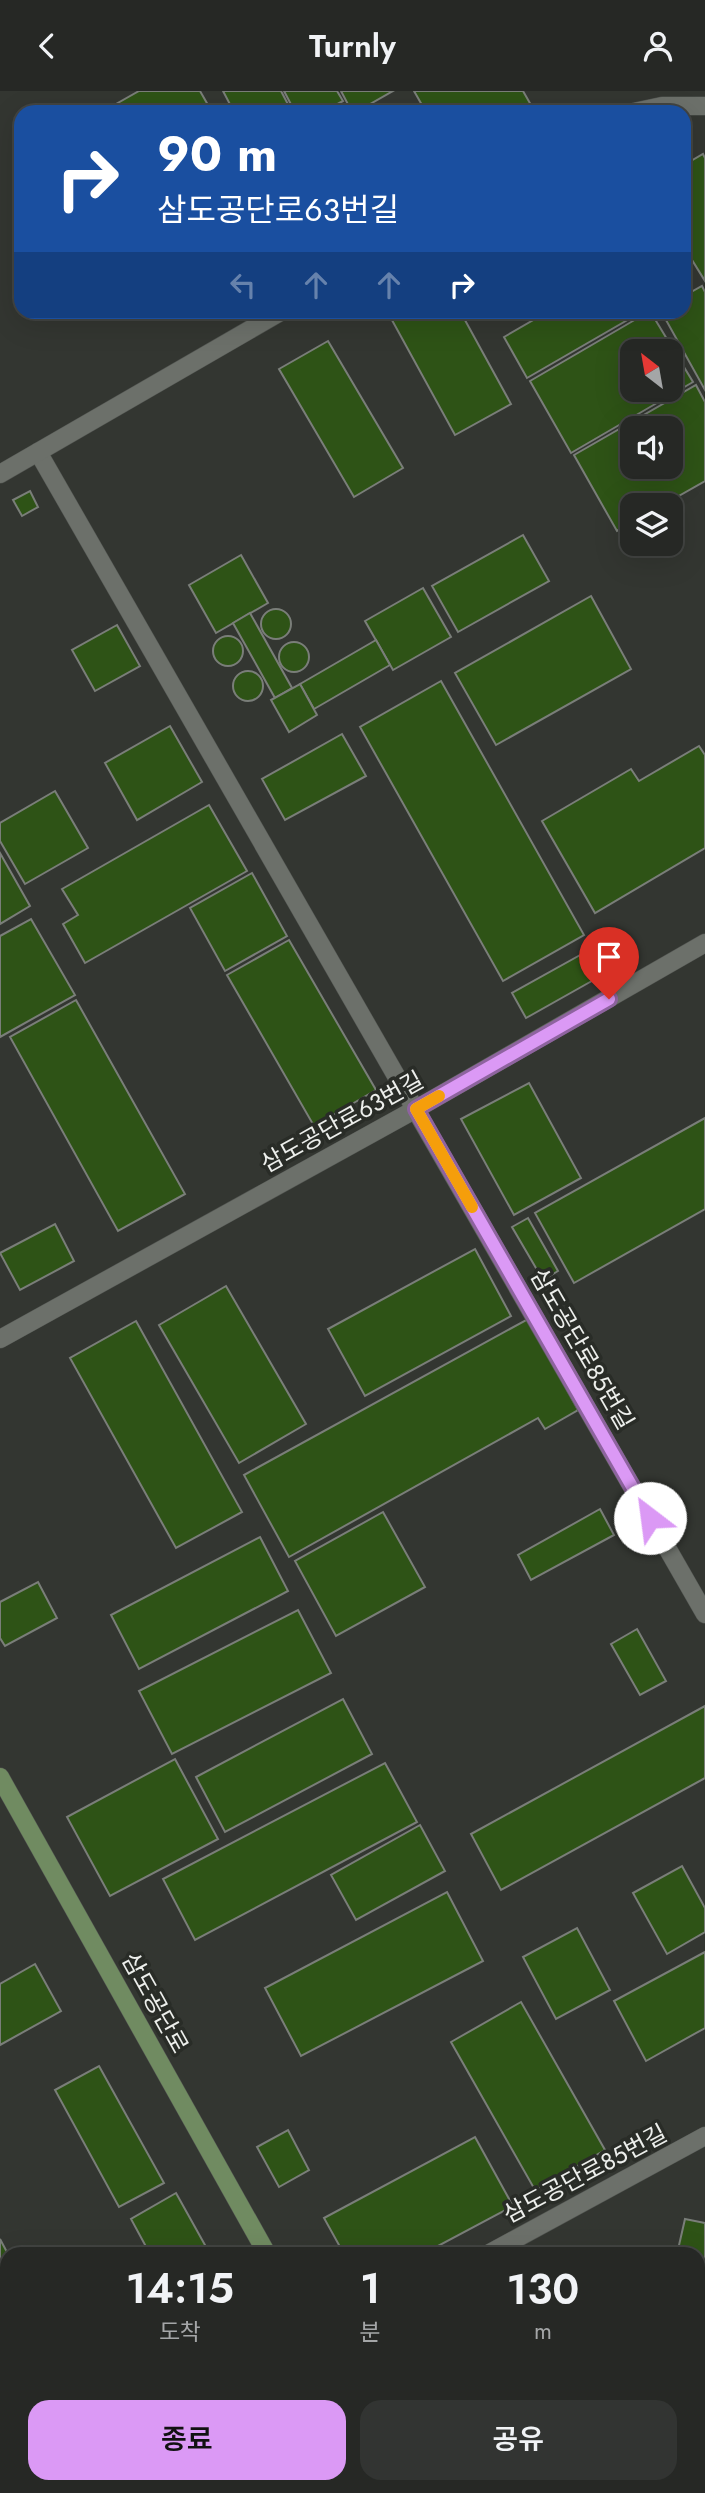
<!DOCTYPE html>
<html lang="ko">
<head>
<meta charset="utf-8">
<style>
  :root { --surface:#262825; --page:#323432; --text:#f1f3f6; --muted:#a4a6a7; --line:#424442; --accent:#db99f5 }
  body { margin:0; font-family:Jost,"Noto Sans KR",sans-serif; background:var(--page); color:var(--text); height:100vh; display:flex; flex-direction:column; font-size:26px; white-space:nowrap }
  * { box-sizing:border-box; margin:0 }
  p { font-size:23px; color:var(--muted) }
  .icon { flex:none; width:38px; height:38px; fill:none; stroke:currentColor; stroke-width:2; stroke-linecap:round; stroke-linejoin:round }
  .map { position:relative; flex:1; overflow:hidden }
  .drawer { position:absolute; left:0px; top:2156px; width:705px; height:247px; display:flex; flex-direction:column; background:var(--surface); border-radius:21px 21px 0 0; box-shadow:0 7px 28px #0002,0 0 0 2px var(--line) }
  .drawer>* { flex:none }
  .top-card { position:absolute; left:14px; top:14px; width:677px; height:214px; border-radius:21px; box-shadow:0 7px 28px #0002,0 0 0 2px var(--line); background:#1a4fa0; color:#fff; overflow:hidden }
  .needle { width:46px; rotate:329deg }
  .tools { position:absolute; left:620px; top:248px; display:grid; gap:14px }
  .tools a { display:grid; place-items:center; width:63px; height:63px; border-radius:14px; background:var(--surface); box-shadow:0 7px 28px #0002,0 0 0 2px var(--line); font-size:35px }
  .pin { position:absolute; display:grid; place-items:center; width:60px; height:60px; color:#fff; margin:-72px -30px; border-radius:50% 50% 50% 0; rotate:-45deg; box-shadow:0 0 7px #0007 }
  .pin .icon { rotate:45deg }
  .me { position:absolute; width:77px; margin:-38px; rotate:330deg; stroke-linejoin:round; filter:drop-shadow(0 0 5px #0008) }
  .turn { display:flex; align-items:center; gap:24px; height:147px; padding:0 28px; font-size:32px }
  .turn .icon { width:91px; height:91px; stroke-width:2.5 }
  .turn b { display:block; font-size:49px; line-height:60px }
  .lanes { display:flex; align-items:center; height:66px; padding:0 28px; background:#0003; justify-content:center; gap:35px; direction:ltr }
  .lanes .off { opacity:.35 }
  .eta { display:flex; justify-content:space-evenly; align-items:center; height:119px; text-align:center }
  .eta b { font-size:42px; font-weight:600; line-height:49px }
  .button { display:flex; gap:14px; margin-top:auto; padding:14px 28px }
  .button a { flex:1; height:80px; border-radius:21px; background:var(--accent); color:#111; font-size:28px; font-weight:600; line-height:80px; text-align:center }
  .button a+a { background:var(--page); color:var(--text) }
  header { display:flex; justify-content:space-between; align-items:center; height:91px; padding:0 28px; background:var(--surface); font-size:32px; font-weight:600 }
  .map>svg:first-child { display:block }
  .green { fill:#446235 }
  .building { fill:#2e5316; stroke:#7a7e79; stroke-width:2; fill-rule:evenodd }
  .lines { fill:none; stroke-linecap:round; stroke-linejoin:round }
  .lane-casing { stroke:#515450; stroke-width:19 }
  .street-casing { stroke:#515450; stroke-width:19 }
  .secondary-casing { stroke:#515450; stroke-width:19 }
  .lane { stroke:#6c706a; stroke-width:18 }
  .street { stroke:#6c706a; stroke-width:18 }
  .secondary { stroke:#708b61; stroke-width:18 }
  .route-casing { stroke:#8e639f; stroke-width:18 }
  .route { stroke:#db99f5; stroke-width:12 }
  .slow { stroke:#f59e0b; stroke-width:12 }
  .labels { text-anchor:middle; stroke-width:7; stroke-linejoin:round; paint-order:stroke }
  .street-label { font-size:24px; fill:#edefec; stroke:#292c27 }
</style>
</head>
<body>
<header><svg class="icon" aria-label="back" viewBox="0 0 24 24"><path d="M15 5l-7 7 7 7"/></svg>Turnly<svg class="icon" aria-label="person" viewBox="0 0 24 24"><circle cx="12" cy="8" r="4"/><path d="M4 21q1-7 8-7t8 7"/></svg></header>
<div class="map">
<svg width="705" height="2402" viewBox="0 0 705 2402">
  <rect width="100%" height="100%" fill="#333631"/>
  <polygon class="green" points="698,2282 705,2283 705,2402 596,2402 597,2396 698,2396"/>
  <g class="building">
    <polygon points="139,0 200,0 208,14 197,21 102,21"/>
    <polygon points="223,0 281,0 292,21 234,21"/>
    <polygon points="284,0 337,0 343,10 323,21 295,21"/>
    <polygon points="341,0 393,0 356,21 352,21"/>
    <polygon points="414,0 523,0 535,21 426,21"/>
    <polygon points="703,63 705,67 705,190 684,156 684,74"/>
    <polygon points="702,195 705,201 705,299 661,220 684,220 684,205"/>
    <polygon points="387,220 460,220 511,313 455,344"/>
    <polygon points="549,220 643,220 527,287 504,246"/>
    <path d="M650,220L693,291L571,362L530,290ZM632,261H670V299H632Z"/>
    <polygon points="328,250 403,377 354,406 279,278"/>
    <path d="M696,294L705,311V390L661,415H632V432L617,440L574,364ZM632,338H670V376H632Z"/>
    <polygon points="30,400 38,416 22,425 13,409"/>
    <polygon points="523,444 549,490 458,541 432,495"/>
    <polygon points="241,464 268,512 216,542 189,494"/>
    <polygon points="423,497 451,546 393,579 365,530"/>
    <polygon points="591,505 631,578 496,654 455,582"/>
    <circle cx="276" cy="533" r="15"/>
    <polygon points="250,522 292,597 275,607 233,532"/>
    <polygon points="117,534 140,575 95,600 72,559"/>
    <circle cx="228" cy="560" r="15"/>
    <polygon points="376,549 390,574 314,618 300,593"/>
    <circle cx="294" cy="566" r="15"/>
    <circle cx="248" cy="595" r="15"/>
    <polygon points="441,590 584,844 503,890 360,636"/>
    <polygon points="300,593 317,624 289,641 271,609"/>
    <polygon points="170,635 202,691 137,729 105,672"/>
    <polygon points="342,643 366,685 285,729 262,688"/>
    <polygon points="699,655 705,664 705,757 595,822 542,730 631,678 639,690"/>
    <polygon points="55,700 88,757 25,793 0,750 0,732"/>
    <polygon points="209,714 247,780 85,872 63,833 78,824 62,798"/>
    <polygon points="0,762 30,815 0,833"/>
    <polygon points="252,782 287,845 225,880 190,817"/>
    <polygon points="31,828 75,904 0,946 0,845"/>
    <polygon points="289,849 376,999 314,1035 227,884"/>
    <polygon points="591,858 606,882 526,927 512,902"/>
    <polygon points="76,909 185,1103 118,1140 10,946"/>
    <polygon points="529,992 581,1087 514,1124 461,1028"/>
    <polygon points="705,1027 705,1118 574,1192 535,1122"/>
    <polygon points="528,1127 558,1180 543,1189 512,1136"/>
    <polygon points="55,1133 74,1170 20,1199 0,1162"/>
    <polygon points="475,1158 511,1225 365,1305 328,1238"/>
    <polygon points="226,1195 306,1333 239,1372 159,1234"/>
    <polygon points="528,1228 578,1319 545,1338 538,1327 289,1466 244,1384"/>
    <polygon points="136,1230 242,1421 176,1457 70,1267"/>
    <polygon points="600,1418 614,1444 531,1489 518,1464"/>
    <polygon points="383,1421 425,1496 336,1545 295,1470"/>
    <polygon points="260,1446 288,1500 139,1578 111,1524"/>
    <polygon points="38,1491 57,1527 5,1555 0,1547 0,1511"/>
    <polygon points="298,1519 331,1582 172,1663 139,1600"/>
    <polygon points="637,1538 666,1590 640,1604 611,1553"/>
    <polygon points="343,1608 372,1663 225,1741 196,1686"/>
    <polygon points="705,1615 705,1687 501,1799 471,1743"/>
    <polygon points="175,1668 218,1748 110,1805 67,1726"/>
    <polygon points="385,1672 417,1731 195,1849 163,1788"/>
    <polygon points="420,1734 445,1780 356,1829 331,1784"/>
    <polygon points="682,1775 705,1817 705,1841 667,1863 633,1802"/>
    <polygon points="447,1801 483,1870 301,1965 265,1897"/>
    <polygon points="577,1837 610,1899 556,1928 523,1866"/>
    <polygon points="705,1861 705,1937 646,1970 614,1910"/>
    <polygon points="35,1873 61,1920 0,1954 0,1893"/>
    <polygon points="521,1911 605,2059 535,2099 451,1951"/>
    <polygon points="99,1975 164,2092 119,2116 55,1999"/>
    <polygon points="288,2039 309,2079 279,2096 257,2056"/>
    <polygon points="475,2046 513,2115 423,2163 344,2163 324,2127"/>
    <polygon points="176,2102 210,2163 150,2163 131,2128"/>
    <polygon points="685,2128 705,2132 705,2193 698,2225 698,2163 677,2163"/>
    <polygon points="0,2148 8,2163 7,2256 0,2260"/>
    <polygon points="705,2222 705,2270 698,2269"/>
    <polygon points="0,2310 7,2324 7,2346 0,2349"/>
    <polygon points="0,2378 11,2400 8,2402 0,2402"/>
  </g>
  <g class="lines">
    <g class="lane-casing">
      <g id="lane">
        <polyline points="634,21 662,15 705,15"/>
        <polyline points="38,361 705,1523"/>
        <polyline points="0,383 282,220"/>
        <polyline points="488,2163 705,2045"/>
        <polyline points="318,2396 351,2402"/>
      </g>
    </g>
    <g class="street-casing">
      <polyline id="street" points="0,1248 416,1018 705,852"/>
    </g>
    <g class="secondary-casing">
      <g id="secondary">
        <polyline points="0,1686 267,2163"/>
        <polyline points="136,2402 139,2396"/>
      </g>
    </g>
    <use href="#lane" class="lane"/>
    <use href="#street" class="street"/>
    <use href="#secondary" class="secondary"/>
  </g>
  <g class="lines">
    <g class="route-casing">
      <polyline id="route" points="609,908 416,1018 650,1427"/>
    </g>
    <use href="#route" class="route"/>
    <polyline class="slow" points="439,1005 416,1018 472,1116"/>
  </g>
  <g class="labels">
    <g class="street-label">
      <text transform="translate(342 1031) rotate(-29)" y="8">삼도공단로63번길</text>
      <text transform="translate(582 1258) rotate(60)" y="8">삼도공단로85번길</text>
      <text transform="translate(155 1912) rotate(61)" y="8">삼도공단로</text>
      <text transform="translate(585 2083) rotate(-28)" y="8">삼도공단로85번길</text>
    </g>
  </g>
</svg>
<div class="tools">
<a><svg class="needle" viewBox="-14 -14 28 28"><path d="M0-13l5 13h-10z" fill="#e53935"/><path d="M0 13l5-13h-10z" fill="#a4a6a7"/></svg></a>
<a><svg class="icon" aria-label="sound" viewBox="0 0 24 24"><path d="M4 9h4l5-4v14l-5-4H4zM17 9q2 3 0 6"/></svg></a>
<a><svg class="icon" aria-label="layers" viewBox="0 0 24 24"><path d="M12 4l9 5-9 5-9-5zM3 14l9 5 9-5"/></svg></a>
</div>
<div class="pin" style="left:609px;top:908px;background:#d93025"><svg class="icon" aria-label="arrive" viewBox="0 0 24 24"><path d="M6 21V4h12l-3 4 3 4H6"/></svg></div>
<svg class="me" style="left:650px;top:1427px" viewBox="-20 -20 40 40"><circle r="19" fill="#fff"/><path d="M0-13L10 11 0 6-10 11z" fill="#db99f5"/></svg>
<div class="top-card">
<div class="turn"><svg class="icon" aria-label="right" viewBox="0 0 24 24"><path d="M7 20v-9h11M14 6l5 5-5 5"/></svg><div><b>90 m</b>삼도공단로63번길</div></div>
<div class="lanes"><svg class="icon off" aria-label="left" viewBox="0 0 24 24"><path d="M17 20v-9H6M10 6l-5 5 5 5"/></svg><svg class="icon off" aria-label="ahead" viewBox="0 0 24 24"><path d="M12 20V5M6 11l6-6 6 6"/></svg><svg class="icon off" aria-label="ahead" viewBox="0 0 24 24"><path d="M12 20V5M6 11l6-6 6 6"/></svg><svg class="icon" aria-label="right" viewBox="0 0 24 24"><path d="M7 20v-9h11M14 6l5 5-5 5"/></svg></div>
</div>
<section class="drawer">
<div class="eta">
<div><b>14:15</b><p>도착</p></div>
<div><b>1</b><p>분</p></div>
<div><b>130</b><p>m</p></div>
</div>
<div class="button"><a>종료</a><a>공유</a></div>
</section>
</div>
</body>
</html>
